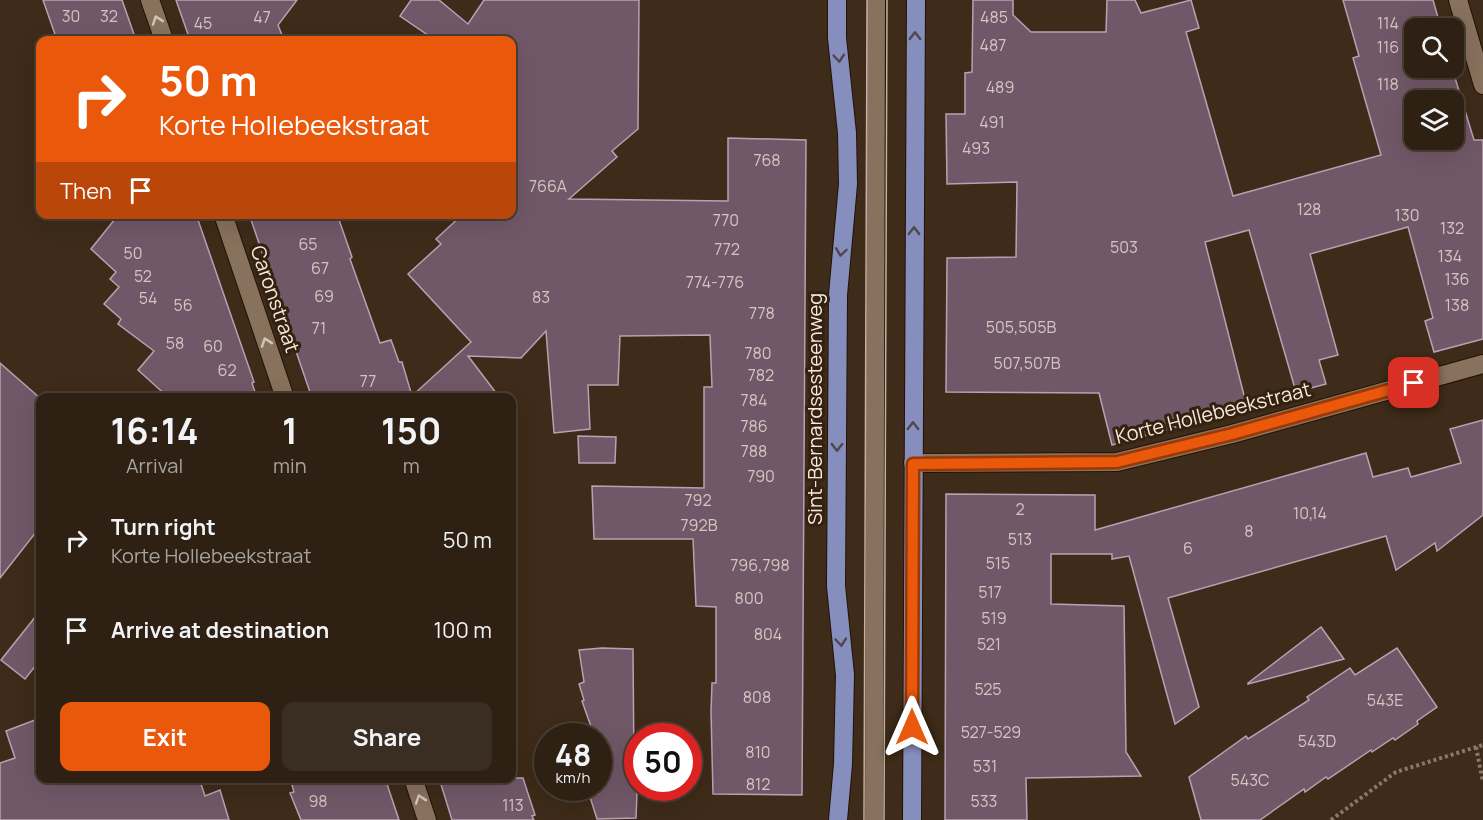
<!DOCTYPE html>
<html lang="en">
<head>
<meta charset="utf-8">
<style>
  :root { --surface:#2e2013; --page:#3a2d21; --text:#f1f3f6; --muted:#a7a3a0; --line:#493e33; --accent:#ea580c }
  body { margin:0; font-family:Manrope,sans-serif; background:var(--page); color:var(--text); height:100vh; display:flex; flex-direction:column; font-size:22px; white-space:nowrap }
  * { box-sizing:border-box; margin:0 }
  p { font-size:20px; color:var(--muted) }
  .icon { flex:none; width:33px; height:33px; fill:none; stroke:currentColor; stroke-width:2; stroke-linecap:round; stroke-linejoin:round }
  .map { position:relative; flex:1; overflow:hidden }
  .panel { position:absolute; left:36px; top:393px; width:480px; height:390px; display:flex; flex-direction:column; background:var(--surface); border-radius:12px; box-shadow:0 6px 24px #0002,0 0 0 2px var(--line) }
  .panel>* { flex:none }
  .banner { position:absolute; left:36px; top:36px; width:480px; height:183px; border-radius:12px; box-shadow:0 6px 24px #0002,0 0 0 2px var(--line); background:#ea580c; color:#fff; overflow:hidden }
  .controls { position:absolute; left:1404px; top:18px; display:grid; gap:12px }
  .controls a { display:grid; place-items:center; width:60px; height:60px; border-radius:12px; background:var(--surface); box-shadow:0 6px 24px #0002,0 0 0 2px var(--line); font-size:30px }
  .speed { position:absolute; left:534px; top:723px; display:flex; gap:12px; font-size:30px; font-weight:700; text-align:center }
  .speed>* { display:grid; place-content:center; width:78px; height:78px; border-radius:50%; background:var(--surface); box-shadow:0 6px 24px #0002,0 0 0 2px var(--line); line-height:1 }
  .speed small { font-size:15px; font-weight:400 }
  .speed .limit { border:9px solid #d22; background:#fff; color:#111 }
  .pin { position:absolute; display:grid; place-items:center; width:51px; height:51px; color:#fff; margin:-26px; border-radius:12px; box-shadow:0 3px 9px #0006 }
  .me { position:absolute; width:66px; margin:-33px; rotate:0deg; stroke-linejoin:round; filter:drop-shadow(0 0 4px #0008) }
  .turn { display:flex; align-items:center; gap:21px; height:126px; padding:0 24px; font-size:27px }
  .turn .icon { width:78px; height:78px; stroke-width:2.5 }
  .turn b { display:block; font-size:42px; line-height:51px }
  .then { display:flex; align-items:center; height:57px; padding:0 24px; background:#0003; gap:12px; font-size:22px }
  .eta { display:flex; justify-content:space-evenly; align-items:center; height:102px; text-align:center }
  .eta b { font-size:36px; font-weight:700; line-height:42px }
  .action { display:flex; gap:12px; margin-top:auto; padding:12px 24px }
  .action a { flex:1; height:69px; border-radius:12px; background:var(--accent); color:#fff; font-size:24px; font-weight:700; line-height:69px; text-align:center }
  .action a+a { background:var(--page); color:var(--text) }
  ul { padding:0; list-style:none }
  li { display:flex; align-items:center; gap:18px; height:90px; padding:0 24px }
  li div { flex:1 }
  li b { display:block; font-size:22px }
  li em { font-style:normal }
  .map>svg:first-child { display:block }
  .building { fill:#715868; stroke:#bca0b2; stroke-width:1.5; fill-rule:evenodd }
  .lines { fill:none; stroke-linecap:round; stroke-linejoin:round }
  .minor-casing { stroke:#241303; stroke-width:20 }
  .major-casing { stroke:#241303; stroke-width:20 }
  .path { stroke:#8a796a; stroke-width:4; stroke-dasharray:3 3; stroke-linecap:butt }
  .minor { stroke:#88715d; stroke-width:18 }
  .major { stroke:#868ebe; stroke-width:18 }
  .tram { stroke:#c1b2a5; stroke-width:1.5 }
  .oneway { stroke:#d5c5b7 }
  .oneway2 { stroke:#51474c }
  .route-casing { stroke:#983908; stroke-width:15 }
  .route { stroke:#ea580c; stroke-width:10 }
  .labels { text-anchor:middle; stroke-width:6; stroke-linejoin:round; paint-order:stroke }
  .number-label { font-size:16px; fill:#d5c5c0 }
  .street-label { font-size:20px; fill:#f6e9de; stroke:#34210f }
</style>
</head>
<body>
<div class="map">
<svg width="1483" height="820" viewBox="0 0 1483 820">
  <rect width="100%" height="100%" fill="#3e2b19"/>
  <g class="building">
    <polygon points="43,0 122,0 136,40 57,40"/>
    <polygon points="176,0 297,0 278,25 284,40 190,40"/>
    <polygon points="411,0 439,0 468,24 484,0 639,0 638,129 612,151 617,157 569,199 728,201 728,138 806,140 802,795 713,794 711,712 712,683 716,683 716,607 696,606 693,539 594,539 592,486 704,488 704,387 712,387 710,335 620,336 618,385 588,385 590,429 554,433 546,331 521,358 468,356 500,398 312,398 249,214 337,214 352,257 350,259 380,343 391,340 399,362 402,362 412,396 471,342 408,274 441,244 436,239 463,214 512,214 512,40 435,40 400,16"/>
    <path d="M973,0H1013V15L1031,32H1106L1107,0H1135L1141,13L1191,0L1199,28L1186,32L1233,196L1381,155L1353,58L1359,56L1343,0H1433L1441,28H1414V68H1452L1474,140H1483V339L1434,352L1425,321L1433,318L1408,227L1310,254L1338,355L1319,360L1326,384L1296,392L1249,230L1205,242L1247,407L1112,445L1099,393L946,392L947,258L1016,257L1017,182L947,184L946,114H965V73L972,72ZM1414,100H1454V140H1414Z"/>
    <polygon points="119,214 196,214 254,382 252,383 257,398 169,398 138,370 154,351 118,324 121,319 104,304 119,287 110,279 116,272 91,249"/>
    <polygon points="0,363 40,398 40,527 0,578"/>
    <polygon points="1483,420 1483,515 1437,551 1435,543 1396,570 1386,536 1168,598 1199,707 1175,724 1129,556 1112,559 1112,554 1051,554 1051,604 1124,606 1126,752 1141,776 1026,778 1027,820 945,820 946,494 1095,495 1095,530 1366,453 1373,477 1408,468 1411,477 1461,463 1450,429"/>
    <polygon points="578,436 616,437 615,463 579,463"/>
    <polygon points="40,611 40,660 25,679 1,660"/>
    <polygon points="1321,627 1344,659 1248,684 1248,683"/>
    <polygon points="602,648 633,649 634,767 638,767 636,818 597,819 590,797 598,794 598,733 594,735 582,701 584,700 579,684 584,682 579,650"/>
    <polygon points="1397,648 1437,707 1417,721 1418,724 1395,740 1393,738 1372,752 1371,750 1328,779 1326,777 1305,792 1304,789 1260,820 1201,820 1189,777 1246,736 1248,739 1309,700 1307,697 1350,668 1355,675"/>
    <polygon points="40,718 40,778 199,778 205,796 220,790 229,820 0,820 0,763 15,758 6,731"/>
    <polygon points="290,778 385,778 399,820 301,820 290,793 294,792"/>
    <polygon points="439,778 523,778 535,815 532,816 534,820 452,820"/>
  </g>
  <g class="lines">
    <g class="minor-casing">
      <g id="minor">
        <polyline points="150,0 164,40"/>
        <polyline points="1458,0 1483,85"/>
        <polyline points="223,214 285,398"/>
        <polyline points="913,463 1117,462 1232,434 1483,364"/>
        <polyline points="413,778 427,820"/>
        <polyline points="874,820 876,0"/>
      </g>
    </g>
    <g class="major-casing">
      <g id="major">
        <polyline points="837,0 837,38 847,133 848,184 838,295 836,586 845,675 843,764 838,820"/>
        <polyline points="912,820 916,0"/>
      </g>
    </g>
    <g class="path">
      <polyline points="1476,747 1483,782"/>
      <polyline points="1331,820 1396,772 1483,745"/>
    </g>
    <use href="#minor" class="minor"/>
    <use href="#major" class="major"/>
    <g class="tram">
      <polyline points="864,820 867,0"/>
      <polyline points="884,820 887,0"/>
    </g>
  </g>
  <defs><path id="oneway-chevron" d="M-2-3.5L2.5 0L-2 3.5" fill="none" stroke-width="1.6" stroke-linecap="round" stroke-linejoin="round" transform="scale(1.5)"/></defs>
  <g class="oneway">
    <use href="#oneway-chevron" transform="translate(157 20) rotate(-109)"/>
    <use href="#oneway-chevron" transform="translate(266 342) rotate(-109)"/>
    <use href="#oneway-chevron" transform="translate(420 799) rotate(-109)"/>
  </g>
  <g class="oneway2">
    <use href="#oneway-chevron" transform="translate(915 36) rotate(-90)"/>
    <use href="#oneway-chevron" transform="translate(839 58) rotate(85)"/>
    <use href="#oneway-chevron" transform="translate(914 231) rotate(-90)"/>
    <use href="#oneway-chevron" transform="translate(841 252) rotate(98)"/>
    <use href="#oneway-chevron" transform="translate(913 426) rotate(-90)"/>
    <use href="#oneway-chevron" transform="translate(837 447) rotate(90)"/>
    <use href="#oneway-chevron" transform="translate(841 642) rotate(85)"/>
  </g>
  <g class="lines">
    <g class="route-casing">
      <polyline id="route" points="912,727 913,464 1117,462 1232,434 1414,383"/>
    </g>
    <use href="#route" class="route"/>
  </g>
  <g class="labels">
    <g class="number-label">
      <text x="71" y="22">30</text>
      <text x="109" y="22">32</text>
      <text x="262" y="23">47</text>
      <text x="994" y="23">485</text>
      <text x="203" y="29">45</text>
      <text x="1388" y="29">114</text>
      <text x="993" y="51">487</text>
      <text x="1388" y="53">116</text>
      <text x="1388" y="90">118</text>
      <text x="1000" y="93">489</text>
      <text x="992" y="128">491</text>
      <text x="976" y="154">493</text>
      <text x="767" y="166">768</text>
      <text x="548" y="192">766A</text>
      <text x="1309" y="215">128</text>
      <text x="1407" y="221">130</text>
      <text x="726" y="226">770</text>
      <text x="1452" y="234">132</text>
      <text x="308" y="250">65</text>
      <text x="1124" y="253">503</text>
      <text x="727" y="255">772</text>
      <text x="133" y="259">50</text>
      <text x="1450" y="262">134</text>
      <text x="320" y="274">67</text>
      <text x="143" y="282">52</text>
      <text x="1457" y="285">136</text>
      <text x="715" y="288">774-776</text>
      <text x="324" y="302">69</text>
      <text x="541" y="303">83</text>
      <text x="148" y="304">54</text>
      <text x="183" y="311">56</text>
      <text x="1457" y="311">138</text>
      <text x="762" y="319">778</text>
      <text x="1021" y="333">505,505B</text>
      <text x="319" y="334">71</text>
      <text x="175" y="349">58</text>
      <text x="213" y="352">60</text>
      <text x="758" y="359">780</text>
      <text x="1027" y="369">507,507B</text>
      <text x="227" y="376">62</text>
      <text x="761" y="381">782</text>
      <text x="368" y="387">77</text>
      <text x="754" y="406">784</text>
      <text x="754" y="432">786</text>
      <text x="754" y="457">788</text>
      <text x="761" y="482">790</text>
      <text x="698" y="506">792</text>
      <text x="1020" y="515">2</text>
      <text x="1310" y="519">10,14</text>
      <text x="699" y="531">792B</text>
      <text x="1249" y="537">8</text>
      <text x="1020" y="545">513</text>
      <text x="1188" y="554">6</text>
      <text x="998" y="569">515</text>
      <text x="760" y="571">796,798</text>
      <text x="990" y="598">517</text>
      <text x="749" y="604">800</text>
      <text x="994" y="624">519</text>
      <text x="768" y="640">804</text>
      <text x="989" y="650">521</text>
      <text x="988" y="695">525</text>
      <text x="757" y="703">808</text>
      <text x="1385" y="706">543E</text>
      <text x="991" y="738">527-529</text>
      <text x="1317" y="747">543D</text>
      <text x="758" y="758">810</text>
      <text x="985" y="772">531</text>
      <text x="1250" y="786">543C</text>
      <text x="758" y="790">812</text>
      <text x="318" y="807">98</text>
      <text x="984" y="807">533</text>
      <text x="513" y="811">113</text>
    </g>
    <g class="street-label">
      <text transform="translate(275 299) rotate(71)" y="7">Caronstraat</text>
      <text transform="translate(815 409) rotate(-90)" y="7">Sint-Bernardsesteenweg</text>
      <text transform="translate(1213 413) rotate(-14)" y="7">Korte Hollebeekstraat</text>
    </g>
  </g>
</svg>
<div class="controls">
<a><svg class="icon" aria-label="search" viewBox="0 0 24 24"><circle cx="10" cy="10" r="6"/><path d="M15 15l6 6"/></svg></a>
<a><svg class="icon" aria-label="layers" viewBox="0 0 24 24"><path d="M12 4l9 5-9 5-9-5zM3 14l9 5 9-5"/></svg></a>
</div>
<div class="speed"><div>48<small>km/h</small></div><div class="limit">50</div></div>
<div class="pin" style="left:1414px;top:383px;background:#d93025"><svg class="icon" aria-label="arrive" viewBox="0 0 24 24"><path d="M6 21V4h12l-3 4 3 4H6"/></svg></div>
<svg class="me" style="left:912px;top:727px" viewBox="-20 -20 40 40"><path d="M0-17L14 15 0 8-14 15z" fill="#ea580c" stroke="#fff" stroke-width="4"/></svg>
<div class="banner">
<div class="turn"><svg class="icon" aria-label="right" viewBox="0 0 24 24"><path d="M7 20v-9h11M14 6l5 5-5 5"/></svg><div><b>50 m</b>Korte Hollebeekstraat</div></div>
<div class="then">Then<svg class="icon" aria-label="arrive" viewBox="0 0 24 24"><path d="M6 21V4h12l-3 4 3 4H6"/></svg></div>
</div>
<section class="panel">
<div class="eta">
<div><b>16:14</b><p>Arrival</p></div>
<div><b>1</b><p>min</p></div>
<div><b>150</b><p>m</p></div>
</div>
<ul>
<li><svg class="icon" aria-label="right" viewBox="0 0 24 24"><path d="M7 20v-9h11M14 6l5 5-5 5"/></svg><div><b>Turn right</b><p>Korte Hollebeekstraat</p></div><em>50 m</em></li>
<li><svg class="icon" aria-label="arrive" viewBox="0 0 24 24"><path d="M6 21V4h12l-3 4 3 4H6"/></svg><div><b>Arrive at destination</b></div><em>100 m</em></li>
</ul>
<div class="action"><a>Exit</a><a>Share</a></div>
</section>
</div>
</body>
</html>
